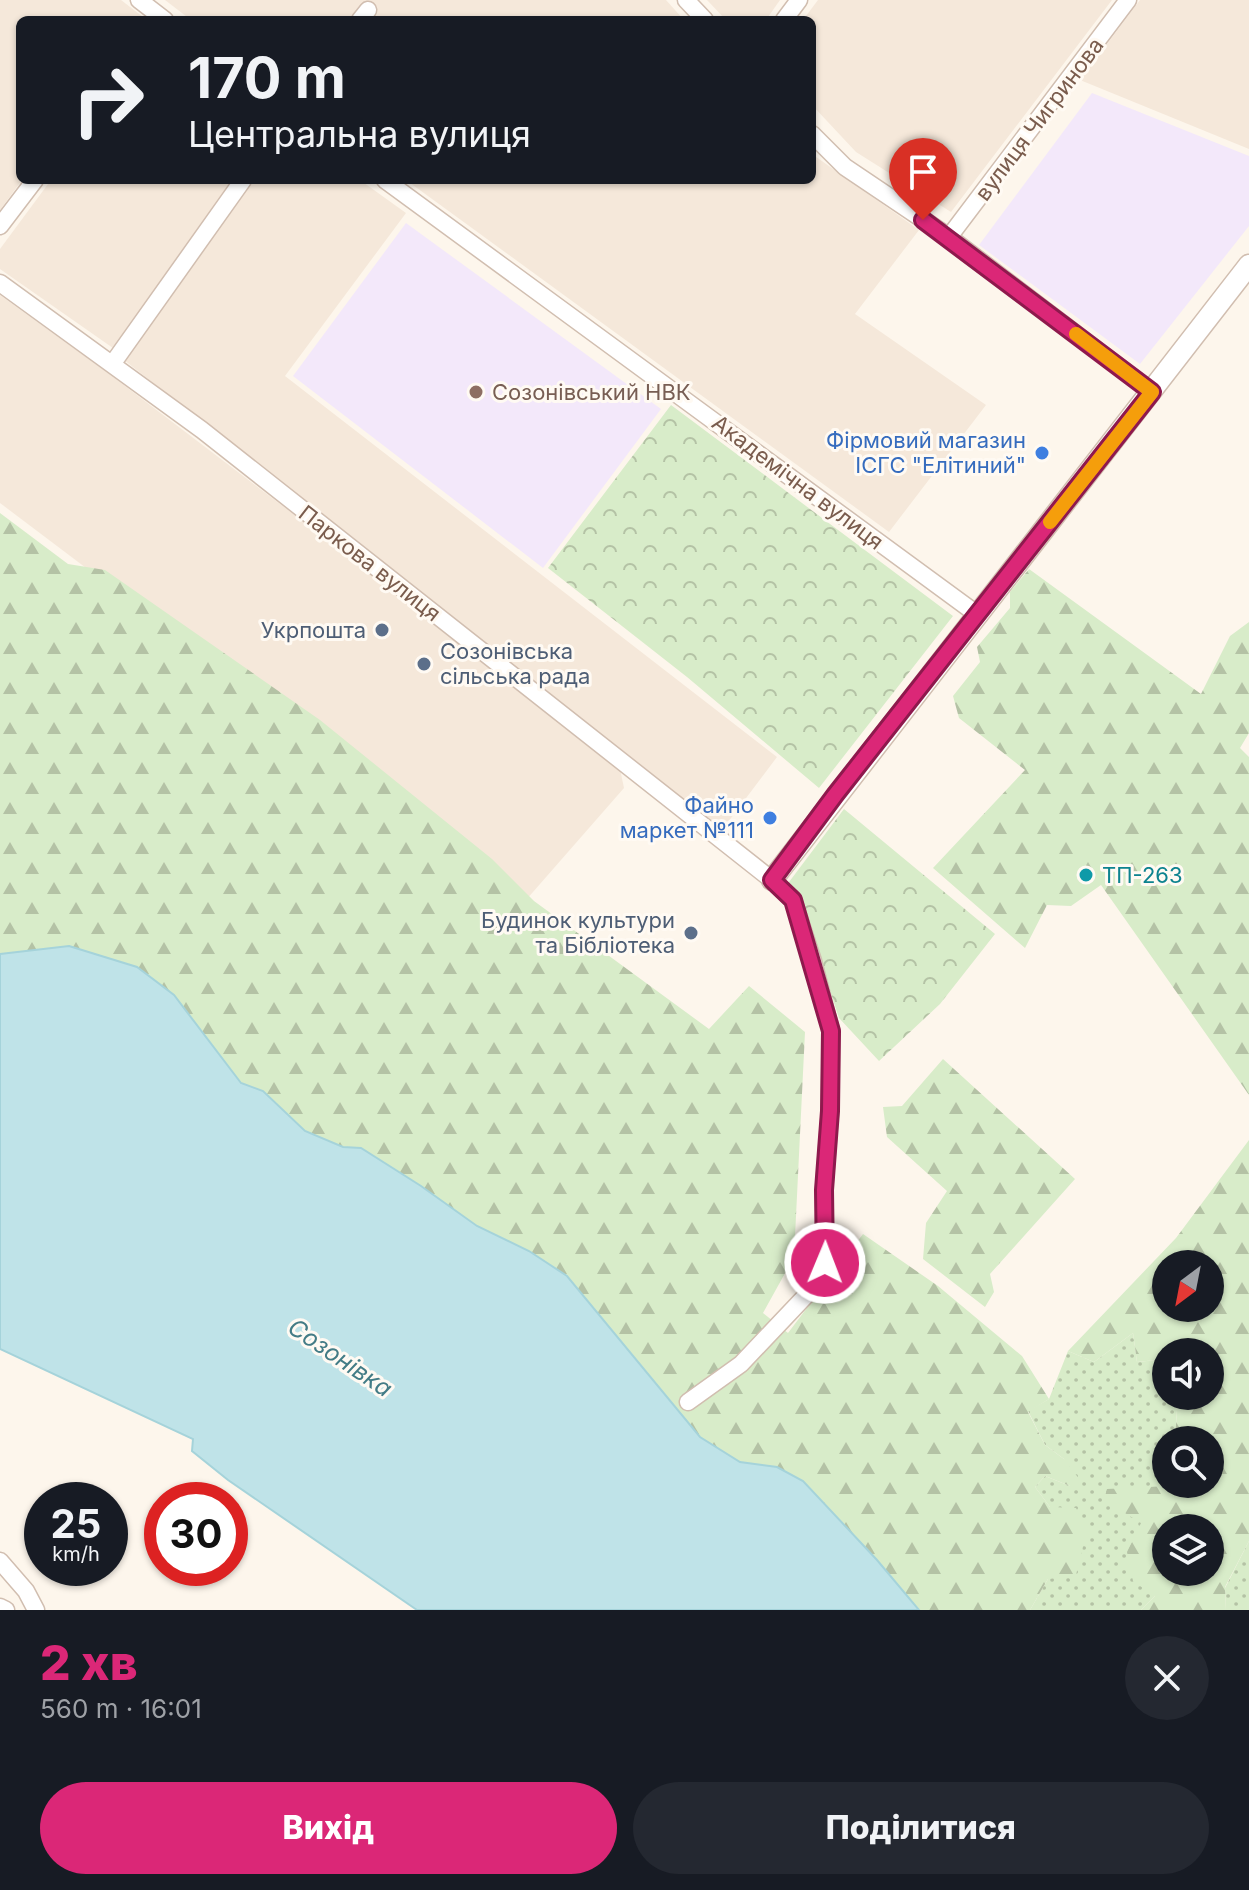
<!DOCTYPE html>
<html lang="uk">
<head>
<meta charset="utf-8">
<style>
  :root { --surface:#171b24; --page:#242831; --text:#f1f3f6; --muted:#9ea1a6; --accent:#db2777 }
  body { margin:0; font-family:Inter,sans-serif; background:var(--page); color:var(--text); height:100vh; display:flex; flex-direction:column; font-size:30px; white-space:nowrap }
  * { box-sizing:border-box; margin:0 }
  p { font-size:26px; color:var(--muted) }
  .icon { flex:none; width:44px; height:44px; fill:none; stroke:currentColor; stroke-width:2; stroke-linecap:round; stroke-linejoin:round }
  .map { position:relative; height:1610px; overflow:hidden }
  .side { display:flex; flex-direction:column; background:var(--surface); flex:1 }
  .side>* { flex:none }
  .hud { position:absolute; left:16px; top:16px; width:800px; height:168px; border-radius:12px; box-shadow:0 2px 6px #0004; background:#171b24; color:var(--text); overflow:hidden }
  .needle { width:52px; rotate:212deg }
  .fabs { position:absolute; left:1152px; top:1250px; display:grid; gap:16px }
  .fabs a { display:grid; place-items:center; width:72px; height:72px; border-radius:50%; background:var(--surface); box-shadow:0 2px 6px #0004; font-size:40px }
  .speed { position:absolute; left:24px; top:1482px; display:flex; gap:16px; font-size:40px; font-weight:700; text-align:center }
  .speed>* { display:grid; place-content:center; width:104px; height:104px; border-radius:50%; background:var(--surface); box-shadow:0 2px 6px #0004; line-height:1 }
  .speed small { font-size:20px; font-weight:400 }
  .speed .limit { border:12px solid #d22; background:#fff; color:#111 }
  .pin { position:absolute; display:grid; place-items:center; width:68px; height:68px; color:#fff; margin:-82px -34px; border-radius:50% 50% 50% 0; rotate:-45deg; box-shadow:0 0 8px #0007 }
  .pin .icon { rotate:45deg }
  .me { position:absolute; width:88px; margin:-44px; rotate:1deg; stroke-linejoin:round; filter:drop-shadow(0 0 6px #0008) }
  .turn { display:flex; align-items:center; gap:28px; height:168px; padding:0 40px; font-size:36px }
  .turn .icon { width:104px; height:104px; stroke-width:2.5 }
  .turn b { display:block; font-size:56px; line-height:68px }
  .round { display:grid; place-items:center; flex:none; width:84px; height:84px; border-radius:42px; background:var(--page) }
  .overview { display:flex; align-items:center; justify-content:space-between; height:136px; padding:0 40px }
  h1 { font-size:48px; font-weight:800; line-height:60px; color:var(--accent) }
  .button { display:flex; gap:16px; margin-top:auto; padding:16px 40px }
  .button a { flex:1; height:92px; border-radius:48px; background:var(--accent); color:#fff; font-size:32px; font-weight:800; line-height:92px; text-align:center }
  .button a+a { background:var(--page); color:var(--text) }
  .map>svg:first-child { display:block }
  .residential { fill:#f5e8da }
  .education { fill:#f3e8fa }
  .grass { fill:url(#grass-dots) }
  .forest { fill:url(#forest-firs); fill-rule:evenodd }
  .park { fill:url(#park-crowns) }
  .water { fill:#bfe3e8; stroke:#a5d3da; stroke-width:2 }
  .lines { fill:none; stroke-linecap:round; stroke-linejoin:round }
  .minor-casing { stroke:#d1beb0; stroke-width:19 }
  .tertiary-casing { stroke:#d1beb0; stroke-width:23 }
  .minor { stroke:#fff; stroke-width:16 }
  .tertiary { stroke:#fff; stroke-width:20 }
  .route-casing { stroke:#8e194d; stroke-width:20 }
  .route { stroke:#db2777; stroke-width:14 }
  .slow { stroke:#f59e0b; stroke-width:14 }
  .education-dot { fill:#8d6e63; stroke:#fffaf3; stroke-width:3 }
  .shop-dot { fill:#3f7fe0; stroke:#fffaf3; stroke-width:3 }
  .service-dot { fill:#5c6f8a; stroke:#fffaf3; stroke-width:3 }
  .culture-dot { fill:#0f9aa8; stroke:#fffaf3; stroke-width:3 }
  .labels { text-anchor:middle; stroke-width:6; stroke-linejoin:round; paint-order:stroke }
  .street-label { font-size:22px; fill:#7a5c4d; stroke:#fffaf3 }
  .education-label { font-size:22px; fill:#785e54; stroke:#fffaf3; text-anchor:start }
  .shop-label { font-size:22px; fill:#366cbe; stroke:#fffaf3; text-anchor:end }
  .service-label { font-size:22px; fill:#4e5e75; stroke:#fffaf3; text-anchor:end }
  .culture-label { font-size:22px; fill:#0d838f; stroke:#fffaf3; text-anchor:start }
  .water-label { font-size:24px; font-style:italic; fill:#437c86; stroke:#fffaf3 }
</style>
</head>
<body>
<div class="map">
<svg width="1249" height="1610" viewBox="0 0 1249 1610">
  <defs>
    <pattern id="grass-dots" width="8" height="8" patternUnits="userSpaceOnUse" patternTransform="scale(2)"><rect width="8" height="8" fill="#d8ecc9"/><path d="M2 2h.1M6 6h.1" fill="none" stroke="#b4c2a5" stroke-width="1.8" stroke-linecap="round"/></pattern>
    <pattern id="forest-firs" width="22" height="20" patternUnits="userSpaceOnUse" patternTransform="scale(2)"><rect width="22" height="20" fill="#d8ecc9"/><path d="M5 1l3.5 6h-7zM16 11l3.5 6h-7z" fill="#b4c2a5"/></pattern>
    <pattern id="park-crowns" width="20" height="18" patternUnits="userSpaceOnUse" patternTransform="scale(2)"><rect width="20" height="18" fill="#d8ecc9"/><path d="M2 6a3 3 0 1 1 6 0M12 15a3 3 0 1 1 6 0" fill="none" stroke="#b4c2a5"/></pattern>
  </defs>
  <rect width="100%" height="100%" fill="#fdf6ec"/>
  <g class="residential">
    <polygon points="0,0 121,0 143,17 141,20 20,20 20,180 22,180 0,210"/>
    <polygon points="165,0 666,0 684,20 191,20"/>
    <polygon points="707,0 780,0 766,20 726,20"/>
    <polygon points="818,0 1112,0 951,212 856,152 812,105 812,20 803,20"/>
    <polygon points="1140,0 1249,0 1249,149 1080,80"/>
    <polygon points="812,154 919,230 855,314 986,405 889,532 406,180 812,180"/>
    <polygon points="51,180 232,180 113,348 0,269 0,249"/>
    <polygon points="254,180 360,180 406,213 285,376 777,757 722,830 124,360"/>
    <polygon points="0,295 108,373 397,593 620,769 624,788 526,900 0,503"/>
  </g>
  <g class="education">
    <polygon points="1092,93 1249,156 1249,226 1140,364 979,245"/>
    <polygon points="406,223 661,409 543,568 293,376"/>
  </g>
  <g class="grass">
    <polygon points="1133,1333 1137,1362 1166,1359 1166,1396 1178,1396 1175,1438 1183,1440 1166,1440 1166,1484 1181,1484 1141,1523 1155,1596 1141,1610 1030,1610 1048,1579 1050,1507 1035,1487 1045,1476 1070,1486 1064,1459 1045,1445 1028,1411 1049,1399 1068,1351 1094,1362"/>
    <polygon points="1249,1541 1249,1610 1226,1610 1225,1588"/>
  </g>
  <g class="forest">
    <polygon points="0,513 68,564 105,570 320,720 492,859 534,901 709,1029 749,986 805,1032 794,1257 763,1313 788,1333 863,1234 938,1286 1022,1356 1049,1399 1028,1412 1045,1445 1064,1459 1080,1480 1070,1486 1045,1476 1035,1487 1050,1507 1076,1508 1087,1530 1076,1575 1048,1579 1030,1610 919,1610 877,1560 803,1481 777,1467 740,1462 700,1437 567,1276 529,1251 477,1226 421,1186 361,1148 343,1147 305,1131 263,1091 241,1083 174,995 137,967 69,946 0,954"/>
    <polygon points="1029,569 1201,694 1230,636 1249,622 1249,733 1240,748 1249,757 1249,1095 1101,885 1071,906 1047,905 1025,948 933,868 1025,770 959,718 953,696 980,662 977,647 1010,608 1010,592"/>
    <polygon points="943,1059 1075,1179 990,1274 994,1292 985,1307 923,1259 926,1223 947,1191 887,1137 883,1107 902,1106"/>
    <path d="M1249,1140V1541L1225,1587L1226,1610H1141L1155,1596L1133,1581L1127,1552L1141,1523L1104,1500L1107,1489L1210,1484V1440L1175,1439L1178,1396H1210V1352H1166V1359L1137,1362L1133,1333L1094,1362L1068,1351L1176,1238ZM1166,1264H1210V1308H1166ZM1166,1528H1210V1572H1166Z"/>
  </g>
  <g class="park">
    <polygon points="671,405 953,616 819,788 687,677 548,568"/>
    <polygon points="844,809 995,934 940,1004 879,1061 839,1018 800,899 786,886"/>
  </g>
  <polygon class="water" points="69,946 137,967 174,995 241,1083 263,1091 305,1131 343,1147 361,1148 421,1186 477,1226 529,1251 567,1276 700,1437 740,1462 777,1467 803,1481 877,1560 919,1610 417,1610 228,1480 192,1451 193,1439 0,1349 0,954"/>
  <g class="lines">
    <g class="minor-casing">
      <g id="minor">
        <polyline points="139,0 165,20"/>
        <polyline points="686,0 705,20"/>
        <polyline points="360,20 368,10"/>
        <polyline points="784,20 799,0"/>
        <polyline points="812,134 845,167 949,237 1152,392"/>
        <polyline points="385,180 978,615"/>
        <polyline points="0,226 35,180"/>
        <polyline points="949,237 1128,0"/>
        <polyline points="0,283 202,430 772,880 793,900 813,961 831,1031 830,1111 824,1190 825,1263 814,1287 741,1364 688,1402"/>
        <polyline points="113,363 243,180"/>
        <polyline points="0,1561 26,1591 36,1610"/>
        <polyline points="0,1607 6,1610"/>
      </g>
    </g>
    <g class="tertiary-casing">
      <polyline id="tertiary" points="772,880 1249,265"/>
    </g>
    <use href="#minor" class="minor"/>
    <use href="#tertiary" class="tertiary"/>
  </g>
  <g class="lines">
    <g class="route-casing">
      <polyline id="route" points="825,1263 824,1190 830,1111 831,1031 793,900 772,880 835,795 1152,392 923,220"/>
    </g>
    <use href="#route" class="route"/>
    <polyline class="slow" points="1050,522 1152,392 1076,334"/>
  </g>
  <circle class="education-dot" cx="476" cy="392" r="8"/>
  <g class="shop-dot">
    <circle cx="1042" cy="453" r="8"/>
    <circle cx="770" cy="818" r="8"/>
  </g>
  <g class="service-dot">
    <circle cx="382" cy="630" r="8"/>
    <circle cx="424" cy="664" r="8"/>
    <circle cx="691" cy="933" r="8"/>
  </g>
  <circle class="culture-dot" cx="1086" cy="875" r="8"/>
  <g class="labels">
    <g class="street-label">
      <text transform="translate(1039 119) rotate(-53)" y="8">вулиця Чигринова</text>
      <text transform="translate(798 482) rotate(37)" y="8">Академічна вулиця</text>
      <text transform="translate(370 563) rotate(38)" y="8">Паркова вулиця</text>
    </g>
    <g class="education-label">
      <text x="492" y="400">Созонівський НВК</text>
    </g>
    <g class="shop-label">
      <text x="1026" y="448">Фірмовий магазин<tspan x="1026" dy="25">ІСГС "Елітиний"</tspan></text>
      <text x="754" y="813">Файно<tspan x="754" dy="25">маркет №111</tspan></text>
    </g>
    <g class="service-label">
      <text x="366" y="638">Укрпошта</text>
      <text x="440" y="659" text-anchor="start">Созонівська<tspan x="440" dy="25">сільська рада</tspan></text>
      <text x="675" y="928">Будинок культури<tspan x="675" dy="25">та Бібліотека</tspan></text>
    </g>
    <g class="culture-label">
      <text x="1102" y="883">ТП-263</text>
    </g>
    <g class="water-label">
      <text transform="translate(340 1358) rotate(34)" y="8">Созонівка</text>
    </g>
  </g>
</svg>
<div class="fabs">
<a><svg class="needle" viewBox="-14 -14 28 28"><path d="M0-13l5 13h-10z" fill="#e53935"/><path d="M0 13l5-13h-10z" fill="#9ea1a6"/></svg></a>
<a><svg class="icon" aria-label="sound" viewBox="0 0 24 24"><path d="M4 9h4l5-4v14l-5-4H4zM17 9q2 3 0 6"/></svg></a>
<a><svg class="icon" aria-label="search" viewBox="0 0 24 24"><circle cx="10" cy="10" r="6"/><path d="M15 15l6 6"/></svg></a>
<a><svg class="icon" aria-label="layers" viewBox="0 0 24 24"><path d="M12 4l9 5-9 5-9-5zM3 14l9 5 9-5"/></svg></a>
</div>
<div class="speed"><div>25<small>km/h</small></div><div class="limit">30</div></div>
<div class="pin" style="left:923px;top:220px;background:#d93025"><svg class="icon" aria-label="arrive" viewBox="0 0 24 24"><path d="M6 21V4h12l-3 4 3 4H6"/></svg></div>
<svg class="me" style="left:825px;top:1263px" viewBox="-20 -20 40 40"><circle r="17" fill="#db2777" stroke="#fff" stroke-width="3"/><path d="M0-11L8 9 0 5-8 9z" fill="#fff"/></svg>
<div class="hud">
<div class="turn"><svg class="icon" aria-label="right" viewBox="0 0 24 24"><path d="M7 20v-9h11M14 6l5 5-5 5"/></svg><div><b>170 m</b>Центральна вулиця</div></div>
</div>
</div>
<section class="side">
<div class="overview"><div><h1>2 хв</h1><p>560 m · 16:01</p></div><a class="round"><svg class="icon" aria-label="close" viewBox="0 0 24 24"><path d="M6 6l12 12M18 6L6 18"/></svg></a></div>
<div class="button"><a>Вихід</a><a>Поділитися</a></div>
</section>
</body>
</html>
